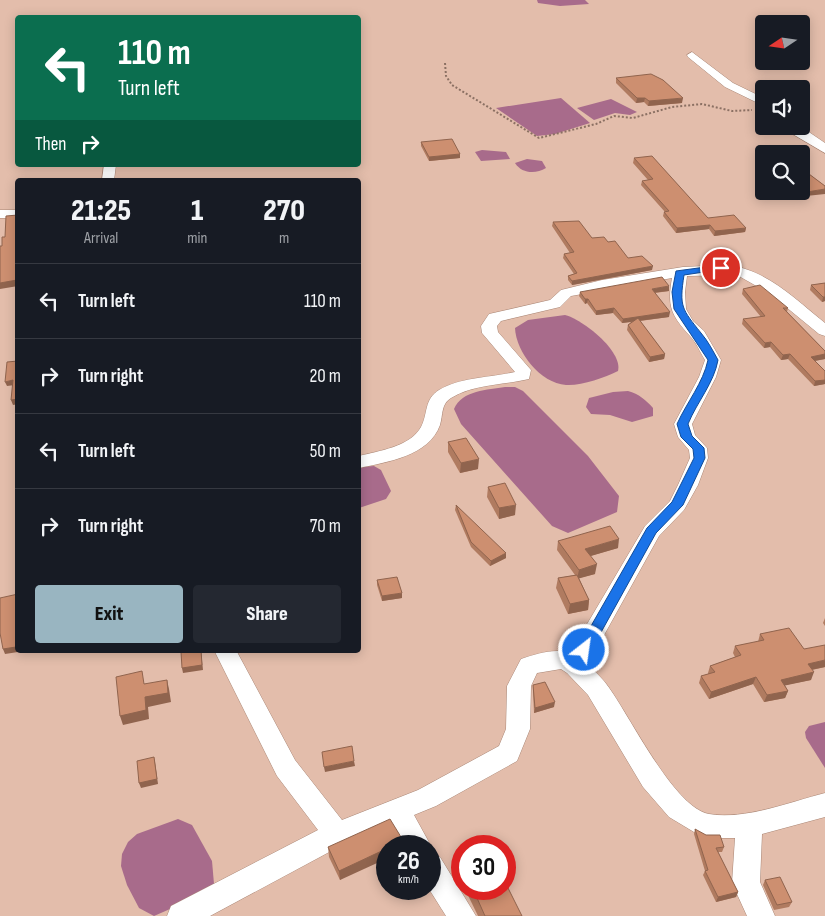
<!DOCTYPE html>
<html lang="en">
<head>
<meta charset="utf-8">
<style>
  :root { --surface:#171b24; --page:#242831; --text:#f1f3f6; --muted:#9ea1a6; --line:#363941; --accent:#99b5c1 }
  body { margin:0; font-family:"Sofia Sans Condensed",sans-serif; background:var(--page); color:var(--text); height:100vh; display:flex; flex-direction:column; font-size:19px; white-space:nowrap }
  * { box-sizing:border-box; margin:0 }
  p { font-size:16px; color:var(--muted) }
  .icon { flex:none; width:28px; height:28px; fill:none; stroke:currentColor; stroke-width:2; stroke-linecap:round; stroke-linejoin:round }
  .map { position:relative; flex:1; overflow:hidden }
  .drawer { position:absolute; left:15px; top:178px; width:346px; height:475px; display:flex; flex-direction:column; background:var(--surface); border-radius:5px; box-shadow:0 2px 12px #0003 }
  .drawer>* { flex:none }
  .banner { position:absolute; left:15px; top:15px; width:346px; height:152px; border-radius:5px; box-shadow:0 2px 12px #0003; background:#0b6e4f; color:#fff; overflow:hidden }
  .needle { width:32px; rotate:257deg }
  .buttons { position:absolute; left:755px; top:15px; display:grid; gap:10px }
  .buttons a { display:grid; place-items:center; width:55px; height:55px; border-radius:5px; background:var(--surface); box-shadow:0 2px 12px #0003; font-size:25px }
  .speed { position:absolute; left:376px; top:835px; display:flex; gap:10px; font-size:25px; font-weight:700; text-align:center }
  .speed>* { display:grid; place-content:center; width:65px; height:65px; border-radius:50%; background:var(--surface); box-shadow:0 2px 12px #0003; line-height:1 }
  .speed small { font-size:12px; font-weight:400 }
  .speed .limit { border:8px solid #d22; background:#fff; color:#111 }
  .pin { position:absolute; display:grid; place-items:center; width:42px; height:42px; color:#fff; margin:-21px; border:2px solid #fff; border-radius:50%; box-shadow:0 1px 5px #0007 }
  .me { position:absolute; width:55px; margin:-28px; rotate:30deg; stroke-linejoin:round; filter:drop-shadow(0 0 4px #0008) }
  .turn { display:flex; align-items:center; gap:18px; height:105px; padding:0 20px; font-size:22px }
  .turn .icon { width:65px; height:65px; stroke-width:2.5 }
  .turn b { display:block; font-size:35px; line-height:42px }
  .then { display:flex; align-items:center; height:48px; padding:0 20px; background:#0003; gap:10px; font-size:19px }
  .eta { display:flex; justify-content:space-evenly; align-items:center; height:85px; text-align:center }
  .eta b { font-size:30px; font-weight:800; line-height:35px }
  .action { display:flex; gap:10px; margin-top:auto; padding:10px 20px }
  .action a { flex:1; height:58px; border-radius:5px; background:var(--accent); color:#111; font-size:20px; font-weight:800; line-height:58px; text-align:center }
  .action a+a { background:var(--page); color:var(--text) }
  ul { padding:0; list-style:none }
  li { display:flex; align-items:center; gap:15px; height:75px; padding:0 20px; border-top:1px solid var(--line) }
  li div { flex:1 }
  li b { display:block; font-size:19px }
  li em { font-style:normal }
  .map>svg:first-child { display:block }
  .water { fill:#a86b8b }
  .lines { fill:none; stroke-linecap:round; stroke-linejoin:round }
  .minor-casing { stroke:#a98675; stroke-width:1 }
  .path { stroke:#8b7063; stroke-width:2; stroke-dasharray:2 2; stroke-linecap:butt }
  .minor { fill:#fff; fill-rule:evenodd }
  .wall { fill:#b07b60 }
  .shaded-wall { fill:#90644e }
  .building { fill:#cd8f70; stroke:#90644e }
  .route { fill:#1a73e8; stroke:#114b97 }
</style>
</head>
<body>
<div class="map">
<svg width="825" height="916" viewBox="0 0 825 916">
  <rect width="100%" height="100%" fill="#e3bdab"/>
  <g class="water">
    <polygon points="537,0 585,0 589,4 560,6 538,3"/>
    <polygon points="561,98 590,123 555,134 537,136 496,108"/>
    <polygon points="611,99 637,112 630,115 615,113 594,120 577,108"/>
    <polygon points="482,150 506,152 510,159 481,161 475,152"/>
    <path d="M527,159L542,161L546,168C536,174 522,174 515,163Z"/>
    <path d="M565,315C582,319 623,351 618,371C604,378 581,386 566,385C540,383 516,352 515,328L528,320Z"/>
    <path d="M505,387H515L523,391L588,456L619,496L617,512L568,533L552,526L461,424L454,409C462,390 488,390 505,387Z"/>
    <path d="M628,391C639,394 646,400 653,408V416L632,422L610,415L591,414L586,407L589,398L613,392Z"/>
    <polygon points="374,466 381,470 391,491 386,499 359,508 359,467"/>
    <polygon points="825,722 825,768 806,738 805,732 809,726"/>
    <polygon points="178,819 192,825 212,861 214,884 209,892 154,916 139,908 127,885 121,866 122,854 128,842 137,834"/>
  </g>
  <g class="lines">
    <g class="minor-casing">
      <g id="minor">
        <polygon points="692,52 733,83 764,98 764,106 725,87 688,57 687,55"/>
        <polygon points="779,126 803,128 825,143 825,153"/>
        <polygon points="104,165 116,165 114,180 102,180"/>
        <rect x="0" y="210" width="18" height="8"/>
        <path d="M728,265C767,270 795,299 825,323V336L819,334L769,293L737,275L687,276L685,292L686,309L693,321L704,331L721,360L716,377L692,424L695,435L707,448L708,458L698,485L684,510L659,536L588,664C593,670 599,675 604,681C627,709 672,807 709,814C745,820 790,802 825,793V817L762,834L760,882L775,916H747L732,883L735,838H704L669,817L643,787L588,695L567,673L561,669L537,673L531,686L530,729L517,761L436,806L414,815L431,846L430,849V846H403L390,825L346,843L210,916H167L171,906L318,830L277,776L214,650H236L295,760L342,820L418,790L499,746L506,729L507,686L521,659C537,654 554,648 570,653L645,526L670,501L678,485L690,458L689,450L678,437L674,424L699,377L705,360C700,352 696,342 690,336C671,315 667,307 672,278L571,296L560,307L501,321L497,326L498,332L531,370L529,379C504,385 473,384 451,398C441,404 443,415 440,425C429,456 387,462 359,468V456C378,451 410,447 421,427C428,414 424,399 439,390C461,377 490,378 515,372L482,333L481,326L489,314L550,300L561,290L602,280L683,267Z"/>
        <polygon points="430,853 440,857 476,916 446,916 429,889"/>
      </g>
    </g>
    <polyline class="path" points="445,63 446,76 452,85 539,138 596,124 614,116 633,118 672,107 702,104 732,111 752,110"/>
    <use href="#minor" class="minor"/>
  </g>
  <g class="wall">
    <polygon points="616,78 682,103 648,106 644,102 636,103 616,83"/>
    <polygon points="421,142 460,154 460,158 429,161 421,146"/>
    <polygon points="634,158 708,218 746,228 745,232 714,236 709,229 676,233 663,216 664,212 665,212 641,185 642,181 648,180 633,163"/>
    <polygon points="801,168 825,186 806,196 801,191"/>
    <polygon points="553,222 592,238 608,242 628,258 652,270 572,285 568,280 568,276 574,274 563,258 564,254 570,253 552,226"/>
    <polygon points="825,283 825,301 822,302 810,290 811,285"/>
    <polygon points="743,289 788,308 787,312 825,351 825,359 814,361 825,371 825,384 814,386 788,359 781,360 770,347 764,348 742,324 743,319 761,317 742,294"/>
    <polygon points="669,291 655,293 669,317 640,321 665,354 664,359 649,362 627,330 628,325 631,322 622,323 613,313 596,315 587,303 585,304 579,296 580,292"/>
    <polygon points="448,442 478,469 460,473 448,452"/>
    <polygon points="488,487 515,515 499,519 487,497"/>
    <polygon points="456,505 506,558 490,566 471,547 455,510"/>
    <polygon points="558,541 618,548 590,556 595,574 579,578 589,600 588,610 568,614 556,588 558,578 575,575 557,550"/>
    <polygon points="377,580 402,598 382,601 377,585"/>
    <polygon points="825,618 825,626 823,623"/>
    <polygon points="760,634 804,649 825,667 812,670 811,680 785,685 788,691 785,698 764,702 753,684 709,699 699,683 701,676 708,674 708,673 710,666 735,657 733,653 735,646 758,642"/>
    <polygon points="533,685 554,707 534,713 533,690"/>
    <polygon points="695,829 724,847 722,852 718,852 738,892 736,897 716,902 703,875 705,871 694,834"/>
    <polygon points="401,837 340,880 329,857 328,847"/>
    <polygon points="765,880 792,902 789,907 774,910 763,885"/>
    <polygon points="465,889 505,889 522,916 478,916"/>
  </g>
  <g class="shaded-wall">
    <polygon points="637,98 645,98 644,102 636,103"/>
    <polygon points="683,98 682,103 648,106 649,101"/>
    <polygon points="460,154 460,158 429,161 429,157"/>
    <polygon points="825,189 825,194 806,196 807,192"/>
    <polygon points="710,225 709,229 676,233 677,228"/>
    <polygon points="746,228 745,232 714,236 715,231"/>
    <polygon points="653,266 652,270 572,285 572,281"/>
    <polygon points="18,274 18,286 0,289 0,283"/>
    <polygon points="669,286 669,291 651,293 652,289"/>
    <polygon points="823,297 825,297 825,301 822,302"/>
    <polygon points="585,299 588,299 587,303 585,304"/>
    <polygon points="614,308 613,313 596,315 596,311"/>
    <polygon points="670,312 669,317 622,323 623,319"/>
    <polygon points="771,342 770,347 764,348 765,343"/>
    <polygon points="665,354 664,359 649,362 650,357"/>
    <polygon points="790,354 788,359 781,360 783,355"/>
    <polygon points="825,354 825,359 809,362 811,357"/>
    <polygon points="13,380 15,385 7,386 5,382"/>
    <polygon points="825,380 825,384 814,386 815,381"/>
    <polygon points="18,399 18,404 13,405 11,400"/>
    <polygon points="479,459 478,469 460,473 461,463"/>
    <polygon points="516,505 515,515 499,519 499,508"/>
    <polygon points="619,539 618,548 584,558 585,549"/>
    <polygon points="506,553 506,558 490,566 491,561"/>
    <polygon points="597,564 595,574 577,579 579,570"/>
    <polygon points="402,593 402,598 382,601 382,596"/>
    <polygon points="589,600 588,610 568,614 570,604"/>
    <polygon points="18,638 18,652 5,654 3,649"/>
    <polygon points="201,650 203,670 183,673 182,668"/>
    <polygon points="825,660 825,667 805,671 808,664"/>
    <polygon points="814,672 811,680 778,687 781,680"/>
    <polygon points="756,677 753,684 709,699 711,692"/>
    <polygon points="167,680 169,689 171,702 148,707 149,719 123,725 120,716"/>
    <polygon points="788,691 785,698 764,702 767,695"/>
    <polygon points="555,702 554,707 534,713 535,708"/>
    <polygon points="154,757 155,762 158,784 141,788 139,783"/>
    <polygon points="354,761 355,766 325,772 324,767"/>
    <polygon points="408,838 408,846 392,846"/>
    <polygon points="388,848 388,858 340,880 339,871"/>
    <polygon points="738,892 736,897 716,902 718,897"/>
  </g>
  <g class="building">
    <polygon points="651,74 663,80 683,98 649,101 645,98 637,98 616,78"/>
    <polygon points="452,139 460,154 429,157 421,142"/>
    <polygon points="652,156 708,218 734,215 746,228 715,231 710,225 677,228 664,212 669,211 642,181 653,179 634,158"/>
    <polygon points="801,168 825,186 825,189 807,192 801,187"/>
    <polygon points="18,215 17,280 0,283 0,246 2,246 2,237 5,237 6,216"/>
    <polygon points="579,221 592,238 604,237 608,242 615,241 628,258 642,256 653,266 572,281 568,276 577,273 564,254 574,252 553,222"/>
    <polygon points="662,277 669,286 652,289 670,312 623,319 614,308 596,311 588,299 585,299 580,292"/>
    <polygon points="825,283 825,297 823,297 811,285"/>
    <polygon points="760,285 788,308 783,308 825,351 825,354 811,357 825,371 825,380 815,381 790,354 783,355 771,342 765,343 743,319 765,316 743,289"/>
    <polygon points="638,318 665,354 650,357 628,325"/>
    <polygon points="18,361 18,399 11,400 13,380 5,382 7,362"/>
    <polygon points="466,438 479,459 461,463 448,442"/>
    <polygon points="505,483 516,505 499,508 488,487"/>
    <polygon points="456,505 506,553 491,561 471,542"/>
    <polygon points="610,526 619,539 585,549 597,564 579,570 558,541"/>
    <polygon points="577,575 589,600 570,604 558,578"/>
    <polygon points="397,577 402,593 382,596 377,580"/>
    <polygon points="18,594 18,638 16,647 3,649 0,633 0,598"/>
    <polygon points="789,628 804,649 825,645 825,660 808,664 814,672 781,680 788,691 767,695 756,677 711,692 701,676 715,672 710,666 741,655 735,646 764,640 760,634"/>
    <polygon points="195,650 201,650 202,665 182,668 181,652"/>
    <polygon points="142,671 144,684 167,680 168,693 145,697 146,710 120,716 116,677"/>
    <polygon points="545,682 555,702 535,708 533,685"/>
    <polygon points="352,746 354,761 324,767 322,752"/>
    <polygon points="154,757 157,779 139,783 137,761"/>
    <polygon points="390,819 401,837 408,838 392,846 388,846 388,848 339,871 328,847"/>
    <polygon points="695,829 706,835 720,835 724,847 716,848 738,892 718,897 705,871 708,870"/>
    <polygon points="780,877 792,902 777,905 765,880"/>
    <polygon points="505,882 522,916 485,916 473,889 505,889"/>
  </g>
  <path class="route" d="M721,265L724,266V269L684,275C679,307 682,309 701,333C708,341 713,351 718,360C714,383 697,402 688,424L692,436L704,448L705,458L683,505L656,533L589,654H579L577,650L579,647L647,528L672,502L694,458L693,449L681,437L677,424C687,402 703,383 708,360L674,309L672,292L676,271Z"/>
</svg>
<div class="buttons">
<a><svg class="needle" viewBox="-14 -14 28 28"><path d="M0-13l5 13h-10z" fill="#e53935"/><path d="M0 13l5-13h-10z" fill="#9ea1a6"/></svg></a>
<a><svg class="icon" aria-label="sound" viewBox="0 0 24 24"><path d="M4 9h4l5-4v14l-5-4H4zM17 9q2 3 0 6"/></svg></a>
<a><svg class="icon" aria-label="search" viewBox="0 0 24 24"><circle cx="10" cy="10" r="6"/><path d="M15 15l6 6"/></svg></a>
</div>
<div class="speed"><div>26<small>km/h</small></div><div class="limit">30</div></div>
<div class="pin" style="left:721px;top:268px;background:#d93025"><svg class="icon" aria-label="arrive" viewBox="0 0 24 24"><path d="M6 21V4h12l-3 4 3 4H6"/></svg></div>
<svg class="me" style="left:584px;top:650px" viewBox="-20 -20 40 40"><circle r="17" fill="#1a73e8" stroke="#fff" stroke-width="3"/><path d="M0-11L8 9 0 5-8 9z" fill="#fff"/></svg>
<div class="banner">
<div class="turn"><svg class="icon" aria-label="left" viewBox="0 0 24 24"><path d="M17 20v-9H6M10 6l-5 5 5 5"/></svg><div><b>110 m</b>Turn left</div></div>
<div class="then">Then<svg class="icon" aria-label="right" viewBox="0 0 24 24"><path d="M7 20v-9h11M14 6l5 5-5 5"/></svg></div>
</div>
<section class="drawer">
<div class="eta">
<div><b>21:25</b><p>Arrival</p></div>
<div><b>1</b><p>min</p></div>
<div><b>270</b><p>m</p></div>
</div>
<ul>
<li><svg class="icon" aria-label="left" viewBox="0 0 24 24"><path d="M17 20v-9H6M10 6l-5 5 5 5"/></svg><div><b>Turn left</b></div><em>110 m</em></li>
<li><svg class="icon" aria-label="right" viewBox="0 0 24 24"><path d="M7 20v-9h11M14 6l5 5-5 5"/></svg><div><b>Turn right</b></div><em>20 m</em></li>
<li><svg class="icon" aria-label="left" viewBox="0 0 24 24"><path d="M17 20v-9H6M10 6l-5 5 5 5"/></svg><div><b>Turn left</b></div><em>50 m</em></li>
<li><svg class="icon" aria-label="right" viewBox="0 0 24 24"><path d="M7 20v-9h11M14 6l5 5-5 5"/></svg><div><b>Turn right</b></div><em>70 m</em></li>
</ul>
<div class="action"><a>Exit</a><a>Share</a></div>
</section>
</div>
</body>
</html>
